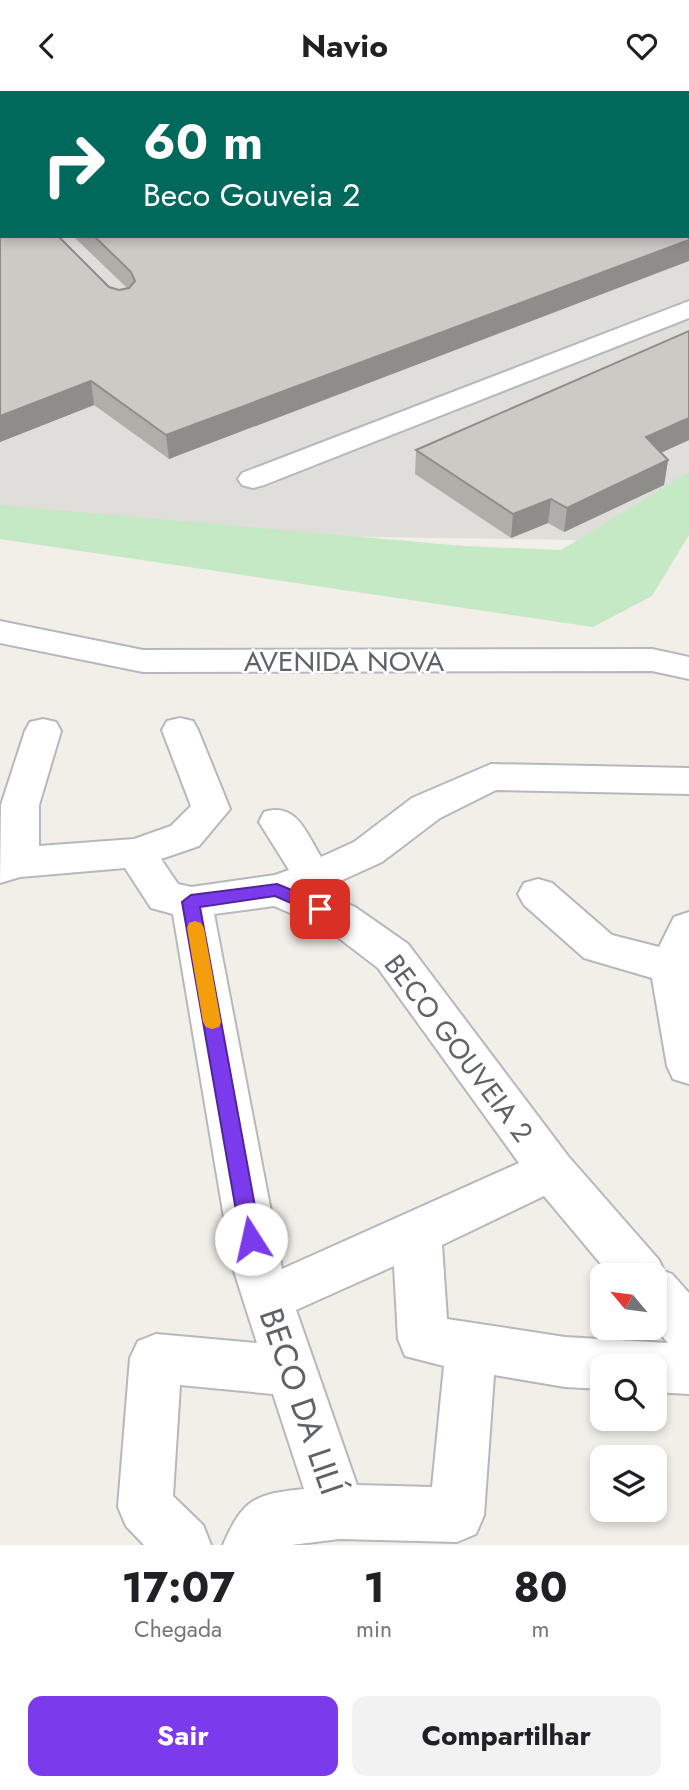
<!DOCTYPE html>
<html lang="pt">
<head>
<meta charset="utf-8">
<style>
  :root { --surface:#fff; --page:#f2f2f2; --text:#202124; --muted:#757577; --accent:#7c3aed }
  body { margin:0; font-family:Jost,sans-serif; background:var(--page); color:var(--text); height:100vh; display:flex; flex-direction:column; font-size:26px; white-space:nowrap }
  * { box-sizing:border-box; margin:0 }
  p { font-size:23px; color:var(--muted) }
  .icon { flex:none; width:38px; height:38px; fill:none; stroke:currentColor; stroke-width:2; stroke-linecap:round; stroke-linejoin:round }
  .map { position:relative; height:1454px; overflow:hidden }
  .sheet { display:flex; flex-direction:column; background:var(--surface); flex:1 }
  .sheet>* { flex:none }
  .hud { position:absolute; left:0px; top:0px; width:690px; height:147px; box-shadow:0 4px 10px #0003; background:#00695c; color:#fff; overflow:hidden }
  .needle { width:46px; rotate:299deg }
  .controls { position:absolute; left:590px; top:1172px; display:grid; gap:14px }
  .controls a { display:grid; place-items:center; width:77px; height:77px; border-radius:14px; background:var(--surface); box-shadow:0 4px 10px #0003; font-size:35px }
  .pin { position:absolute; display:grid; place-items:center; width:60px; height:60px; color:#fff; margin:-30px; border-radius:14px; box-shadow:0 4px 10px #0006 }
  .me { position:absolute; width:77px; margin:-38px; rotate:350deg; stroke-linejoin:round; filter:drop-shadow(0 0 5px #0008) }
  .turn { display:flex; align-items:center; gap:24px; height:147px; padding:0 28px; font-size:32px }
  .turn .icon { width:91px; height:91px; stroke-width:2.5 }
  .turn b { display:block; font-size:49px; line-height:60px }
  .eta { display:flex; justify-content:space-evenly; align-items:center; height:119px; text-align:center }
  .eta b { font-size:42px; font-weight:700; line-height:49px }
  .cta { display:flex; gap:14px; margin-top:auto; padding:14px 28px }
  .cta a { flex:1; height:80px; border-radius:14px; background:var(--accent); color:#fff; font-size:28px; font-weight:700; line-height:80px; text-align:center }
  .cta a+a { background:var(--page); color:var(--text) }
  header { display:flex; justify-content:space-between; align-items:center; height:91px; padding:0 28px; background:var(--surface); font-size:32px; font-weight:700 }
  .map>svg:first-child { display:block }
  .industrial { fill:#e0deda }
  .green { fill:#c5e8c5 }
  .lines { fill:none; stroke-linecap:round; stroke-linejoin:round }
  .minor-casing { stroke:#b5b8bc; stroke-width:4 }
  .highway-casing { stroke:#f9ab00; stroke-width:4 }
  .minor { fill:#fff; fill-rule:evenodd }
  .highway { fill:#fde293; fill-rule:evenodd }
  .wall { fill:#afaea9 }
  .shaded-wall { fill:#8f8d8a }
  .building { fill:#cccac5; stroke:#8f8d8a; stroke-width:2 }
  .route { fill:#7c3aed; stroke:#51269a; stroke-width:2 }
  .slow { fill:#f59e0b }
  .labels { text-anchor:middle; stroke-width:5; stroke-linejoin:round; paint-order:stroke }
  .street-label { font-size:28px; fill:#5f6368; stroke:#fff }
  .near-street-label { font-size:33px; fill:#5f6368; stroke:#fff }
</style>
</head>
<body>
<header><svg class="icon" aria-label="back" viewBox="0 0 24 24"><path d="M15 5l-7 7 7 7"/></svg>Navio<svg class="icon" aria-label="heart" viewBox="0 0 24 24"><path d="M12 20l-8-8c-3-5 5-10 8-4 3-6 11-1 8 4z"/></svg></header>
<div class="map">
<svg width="689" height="1454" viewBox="0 0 689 1454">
  <rect width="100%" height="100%" fill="#f1efe8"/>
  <polygon class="industrial" points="689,98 689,423 640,450 127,442 0,435 0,109 2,145 688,145"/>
  <polygon class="green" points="689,381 689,444 652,505 593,536 0,448 0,414 464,455 561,459"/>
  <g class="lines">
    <g class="minor-casing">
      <g id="minor">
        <polygon points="232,0 254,0 255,2 233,2"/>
        <rect x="688" y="64" width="1" height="14"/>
        <rect x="0" y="82" width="2" height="16"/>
        <polygon points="689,210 689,227 264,394 253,397 242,394 238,388 242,382"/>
        <polygon points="0,530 143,559 652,558 689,566 689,588 652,580 143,581 0,552"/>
        <path d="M180,627L193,630L198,639L230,718L199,755L161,768L178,793L191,796L275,784L289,779L259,731L264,721C297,711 306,742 321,766L354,751L412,707L491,673L689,677V703L496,699L440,727L382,771L318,800L355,816L408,853L568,1065L659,1169L664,1180L672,1183L689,1202V1303L654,1301V1276H602V1298L565,1296L494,1284L484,1424L476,1443L457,1451L339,1448L291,1454H223C243,1407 256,1403 304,1398L273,1303L180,1294L173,1405L203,1434L211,1454H144L126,1435L118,1416L130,1267L138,1250L156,1243L257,1252L232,1174L173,823L151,817L125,777L20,786L0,792L1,714L25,640L30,631L43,628L56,631L61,640L39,714V755L134,748L171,735L191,715L162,639L167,630ZM274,815L327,838L378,877L519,1072L282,1178L214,823ZM544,1105L611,1185H654V1236L668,1252L565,1246L447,1228L442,1154ZM394,1175L398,1248L405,1265L444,1275L432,1396L357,1394L296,1219Z"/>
        <polygon points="538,788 552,792 612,844 659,856 674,826 689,821 689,993 673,988 667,975 652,887 584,867 524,814 518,803 524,792"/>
      </g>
    </g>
    <g class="highway-casing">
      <g id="highway">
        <polygon points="294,0 320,0 292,2"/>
        <polygon points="355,0 380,0 353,2"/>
        <polygon points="2,60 2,74 0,75 0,61"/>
      </g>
    </g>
    <use href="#minor" class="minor"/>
    <use href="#highway" class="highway"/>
  </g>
  <g class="wall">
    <polygon points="92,0 163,0 158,2 95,2"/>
    <polygon points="0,110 109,196 119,199 127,197 76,148 76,145 688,145 169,368 94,314 0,351"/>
    <polygon points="689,240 689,349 661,362 668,369 664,394 564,441 548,432 511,447 415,383 416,359"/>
  </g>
  <g class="shaded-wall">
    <polygon points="9,0 89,0 82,2 2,2"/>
    <polygon points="117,0 163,0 158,2 117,2"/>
    <polygon points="0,2 2,2 2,23 0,24"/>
    <polygon points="689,149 689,170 169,368 166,344"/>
    <polygon points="91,290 94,314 0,351 0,325"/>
    <polygon points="689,327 689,349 642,370 646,346"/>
    <polygon points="668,369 664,394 564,441 567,417"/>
    <polygon points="551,408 548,432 511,447 513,423"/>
  </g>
  <g class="building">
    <polygon points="461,0 559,0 563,2 455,2"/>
    <polygon points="689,90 689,149 166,344 91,290 0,325 0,110 2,109 2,145 58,145 109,196 119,199 129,197 135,190 131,181 94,145 688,145 688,91"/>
    <polygon points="689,240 689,327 646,346 668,369 567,417 551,408 513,423 416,359"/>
  </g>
  <polygon class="route" points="277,793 326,813 328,818 326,822 314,822 275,805 200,816 261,1148 258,1155 251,1157 244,1155 241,1148 182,811 191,804"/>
  <polygon class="slow" points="195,830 201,832 204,837 221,931 219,936 212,938 206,936 203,931 187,837 189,832"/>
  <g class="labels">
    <g class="street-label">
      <text x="344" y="580">AVENIDA NOVA</text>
      <text transform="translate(459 957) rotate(53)" y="10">BECO GOUVEIA 2</text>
    </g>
    <g class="near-street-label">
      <text transform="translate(302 1310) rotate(71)" y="12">BECO DA LILÍ</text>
    </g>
  </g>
</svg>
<div class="controls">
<a><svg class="needle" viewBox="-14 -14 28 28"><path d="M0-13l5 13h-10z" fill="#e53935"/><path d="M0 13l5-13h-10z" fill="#757577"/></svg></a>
<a><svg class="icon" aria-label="search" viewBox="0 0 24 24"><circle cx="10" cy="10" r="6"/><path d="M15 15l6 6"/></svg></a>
<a><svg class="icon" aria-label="layers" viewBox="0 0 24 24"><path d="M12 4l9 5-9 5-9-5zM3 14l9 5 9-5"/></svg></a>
</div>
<div class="pin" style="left:320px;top:818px;background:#d93025"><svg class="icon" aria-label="arrive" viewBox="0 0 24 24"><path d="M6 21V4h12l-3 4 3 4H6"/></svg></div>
<svg class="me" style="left:251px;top:1148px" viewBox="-20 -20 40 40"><circle r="19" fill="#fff"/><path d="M0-13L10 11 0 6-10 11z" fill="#7c3aed"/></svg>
<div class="hud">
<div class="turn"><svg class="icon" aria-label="right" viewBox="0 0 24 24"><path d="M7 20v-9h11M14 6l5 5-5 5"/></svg><div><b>60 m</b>Beco Gouveia 2</div></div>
</div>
</div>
<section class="sheet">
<div class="eta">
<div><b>17:07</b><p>Chegada</p></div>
<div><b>1</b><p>min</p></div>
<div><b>80</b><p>m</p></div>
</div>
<div class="cta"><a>Sair</a><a>Compartilhar</a></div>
</section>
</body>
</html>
